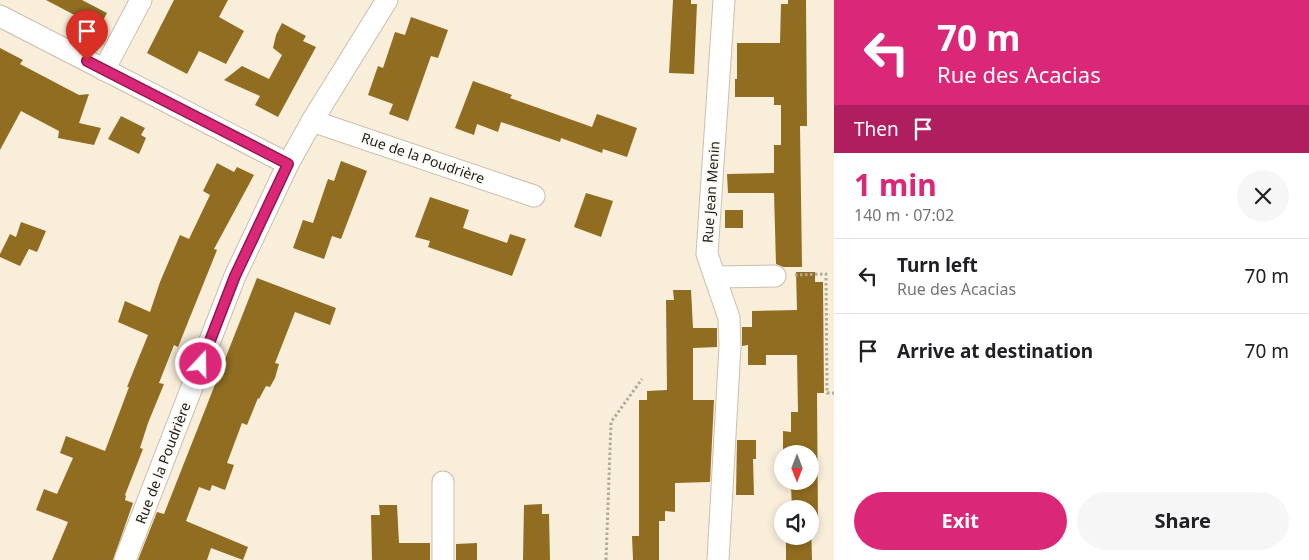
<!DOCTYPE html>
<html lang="en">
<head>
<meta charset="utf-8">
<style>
  :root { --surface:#fff; --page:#f6f6f6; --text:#202124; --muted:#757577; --line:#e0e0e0; --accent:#db2777 }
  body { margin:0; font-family:"Noto Sans",sans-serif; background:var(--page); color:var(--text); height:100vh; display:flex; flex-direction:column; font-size:19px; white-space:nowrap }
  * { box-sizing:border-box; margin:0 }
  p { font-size:16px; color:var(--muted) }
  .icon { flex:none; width:28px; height:28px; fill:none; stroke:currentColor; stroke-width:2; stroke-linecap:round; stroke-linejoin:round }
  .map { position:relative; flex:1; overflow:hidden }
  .panel { display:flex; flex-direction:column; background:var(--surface); width:475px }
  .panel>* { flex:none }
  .banner { background:#db2777; color:#fff; overflow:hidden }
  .needle { width:32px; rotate:180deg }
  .fabs { position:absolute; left:774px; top:445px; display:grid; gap:10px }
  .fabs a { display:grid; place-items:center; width:45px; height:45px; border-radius:50%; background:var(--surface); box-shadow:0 2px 8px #0003; font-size:25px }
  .pin { position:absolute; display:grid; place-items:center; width:42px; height:42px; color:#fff; margin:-51px -21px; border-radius:50% 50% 50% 0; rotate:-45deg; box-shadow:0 0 5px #0007 }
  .pin .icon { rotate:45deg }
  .me { position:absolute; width:55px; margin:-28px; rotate:21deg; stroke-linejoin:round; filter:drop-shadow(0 0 4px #0008) }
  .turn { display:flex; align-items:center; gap:18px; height:105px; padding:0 20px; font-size:22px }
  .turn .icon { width:65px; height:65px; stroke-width:2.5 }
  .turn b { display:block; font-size:35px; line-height:42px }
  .then { display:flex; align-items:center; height:48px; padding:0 20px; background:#0003; gap:10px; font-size:19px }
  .round { display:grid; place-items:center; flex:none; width:52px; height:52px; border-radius:26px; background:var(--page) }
  .headline { display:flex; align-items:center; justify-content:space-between; height:85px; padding:0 20px }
  h1 { font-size:30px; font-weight:700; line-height:38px; color:var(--accent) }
  .action { display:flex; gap:10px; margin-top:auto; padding:10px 20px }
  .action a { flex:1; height:58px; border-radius:30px; background:var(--accent); color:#fff; font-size:20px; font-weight:700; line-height:58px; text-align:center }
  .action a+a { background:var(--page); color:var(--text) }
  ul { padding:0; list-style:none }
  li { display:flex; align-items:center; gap:15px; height:75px; padding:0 20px; border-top:1px solid var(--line) }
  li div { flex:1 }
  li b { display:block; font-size:19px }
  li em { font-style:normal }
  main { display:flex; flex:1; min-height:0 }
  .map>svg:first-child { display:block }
  .building { fill:#906d21 }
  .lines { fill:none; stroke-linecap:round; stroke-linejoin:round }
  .minor-casing { stroke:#cabfac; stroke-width:23 }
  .path { stroke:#b1a99a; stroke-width:3; stroke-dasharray:2.5 2.5; stroke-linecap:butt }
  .minor { stroke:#fff; stroke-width:21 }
  .route-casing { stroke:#8e194d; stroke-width:12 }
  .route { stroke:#db2777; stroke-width:9 }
  .labels { text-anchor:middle; stroke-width:5; stroke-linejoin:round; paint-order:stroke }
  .street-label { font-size:14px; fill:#221e17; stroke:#fefcf8 }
</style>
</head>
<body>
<main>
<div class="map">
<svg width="834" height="560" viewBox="0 0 834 560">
  <rect width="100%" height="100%" fill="#f8eeda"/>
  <g class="building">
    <polygon points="46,0 82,0 107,13 99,28"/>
    <polygon points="174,0 228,0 219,17 244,31 226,64 199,51 187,74 147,53"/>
    <polygon points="673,0 691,0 691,4 697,4 694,74 669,73"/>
    <polygon points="788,0 806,0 807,126 800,126 802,267 783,267 776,264 774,193 728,193 727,174 774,173 774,145 781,145 781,105 774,105 774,97 735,97 735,79 737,79 737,43 780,43 781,4 788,4"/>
    <polygon points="411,17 448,30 438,58 431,56 408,121 389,114 393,104 368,95 378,66 383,68 395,32 405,35"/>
    <polygon points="282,23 306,36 303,41 316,47 278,117 255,105 260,96 224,80 242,66 269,79 282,55 273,48 276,35"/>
    <polygon points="0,48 23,60 20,64 79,95 89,94 79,123 101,128 94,145 58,138 59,131 21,111 0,150"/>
    <polygon points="473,81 512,95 510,98 592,127 597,114 637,128 627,157 603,149 602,153 561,138 560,142 501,122 498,132 477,124 474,135 455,128"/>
    <polygon points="121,116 145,128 141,135 146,138 139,154 108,139"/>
    <polygon points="341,161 367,171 341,239 332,236 324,259 293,248 303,220 313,223 328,179 334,181"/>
    <polygon points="217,163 234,172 237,167 254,175 214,249 217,250 178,347 174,345 159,383 164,384 148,423 140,448 143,449 125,495 126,496 125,500 133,503 113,560 52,560 68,522 36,510 44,489 57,494 73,458 60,453 66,436 105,451 129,387 127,387 148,335 118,322 125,301 150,312 160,282 180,235 189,239 210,195 203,191"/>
    <polygon points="586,193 613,201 601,237 574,227"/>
    <polygon points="430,197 469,210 463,228 507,243 510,234 526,239 512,276 428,247 430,241 415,237"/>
    <rect x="725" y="210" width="18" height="18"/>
    <polygon points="21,222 46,231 37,252 29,249 20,266 0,257 0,254 10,234 16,237"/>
    <polygon points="796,272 815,272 815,282 823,282 824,393 817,393 818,522 811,522 812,560 786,560 786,538 810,536 810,509 792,509 791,486 788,486 788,481 810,481 810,454 783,454 783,431 791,432 791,412 798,412 797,355 766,355 766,365 748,365 748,345 742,346 742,327 752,327 752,311 797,310"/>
    <polygon points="257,278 336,308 330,325 295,312 275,363 279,364 275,378 270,387 266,386 259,399 258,398 247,425 242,423 227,463 234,465 225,490 212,485 210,491 199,487 186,521 248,547 243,560 211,548 207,560 138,560 157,512 164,514"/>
    <polygon points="673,290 691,290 693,328 717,328 717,347 693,348 693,400 714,400 710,482 675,483 675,512 665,511 665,521 659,521 659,560 633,560 632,536 639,536 639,400 647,400 647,391 667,390 666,300 674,300"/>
    <polygon points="737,440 756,440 756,459 753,459 754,495 736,495"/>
    <polygon points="542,504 542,514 549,514 550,560 523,560 524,505"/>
    <polygon points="379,505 397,505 399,543 430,543 430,560 372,560 371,515 380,515"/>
    <polygon points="477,543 477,560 456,560 456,544"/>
  </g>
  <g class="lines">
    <g class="minor-casing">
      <g id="minor">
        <polyline points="0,16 288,164"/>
        <polyline points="104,70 141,0"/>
        <polyline points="312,121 534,196"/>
        <polyline points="716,277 775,276"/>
        <polyline points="443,482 443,560"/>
        <polyline points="125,560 235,276 288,164 312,121 387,0"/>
        <polyline points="718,560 730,346 729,318 707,254 724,0"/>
      </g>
    </g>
    <g class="path">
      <polyline points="795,275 826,274 827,393 834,393"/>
      <polyline points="606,560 611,422 642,379"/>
    </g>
    <use href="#minor" class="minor"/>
  </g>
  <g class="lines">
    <g class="route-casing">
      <polyline id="route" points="87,61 288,164 235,276 201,364"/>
    </g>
    <use href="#route" class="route"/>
  </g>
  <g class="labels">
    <g class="street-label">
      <text transform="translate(423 158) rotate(19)" y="5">Rue de la Poudrière</text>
      <text transform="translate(711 192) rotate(-86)" y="5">Rue Jean Menin</text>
      <text transform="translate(163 463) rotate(-69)" y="5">Rue de la Poudrière</text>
    </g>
  </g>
</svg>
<div class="fabs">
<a><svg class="needle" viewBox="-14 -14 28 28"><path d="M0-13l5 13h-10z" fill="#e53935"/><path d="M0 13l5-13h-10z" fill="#757577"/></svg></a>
<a><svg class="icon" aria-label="sound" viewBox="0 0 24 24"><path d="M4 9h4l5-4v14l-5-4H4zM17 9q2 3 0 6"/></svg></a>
</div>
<div class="pin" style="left:87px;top:61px;background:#d93025"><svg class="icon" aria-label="arrive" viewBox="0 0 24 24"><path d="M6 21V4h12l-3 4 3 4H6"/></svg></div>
<svg class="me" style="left:201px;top:364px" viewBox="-20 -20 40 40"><circle r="17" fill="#db2777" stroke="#fff" stroke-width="3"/><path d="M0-11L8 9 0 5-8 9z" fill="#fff"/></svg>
</div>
<section class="panel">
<div class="banner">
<div class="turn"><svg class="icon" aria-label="left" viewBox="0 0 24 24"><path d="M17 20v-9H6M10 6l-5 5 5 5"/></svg><div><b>70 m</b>Rue des Acacias</div></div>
<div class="then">Then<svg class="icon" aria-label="arrive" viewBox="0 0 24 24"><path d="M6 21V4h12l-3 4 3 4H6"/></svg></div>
</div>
<div class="headline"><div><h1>1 min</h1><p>140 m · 07:02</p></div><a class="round"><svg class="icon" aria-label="close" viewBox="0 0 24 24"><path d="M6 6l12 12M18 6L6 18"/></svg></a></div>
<ul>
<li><svg class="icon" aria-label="left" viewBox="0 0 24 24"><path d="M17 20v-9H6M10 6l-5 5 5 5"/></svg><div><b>Turn left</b><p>Rue des Acacias</p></div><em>70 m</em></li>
<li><svg class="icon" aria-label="arrive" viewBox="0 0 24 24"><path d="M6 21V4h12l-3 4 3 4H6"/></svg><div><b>Arrive at destination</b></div><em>70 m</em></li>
</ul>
<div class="action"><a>Exit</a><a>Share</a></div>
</section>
</main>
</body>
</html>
